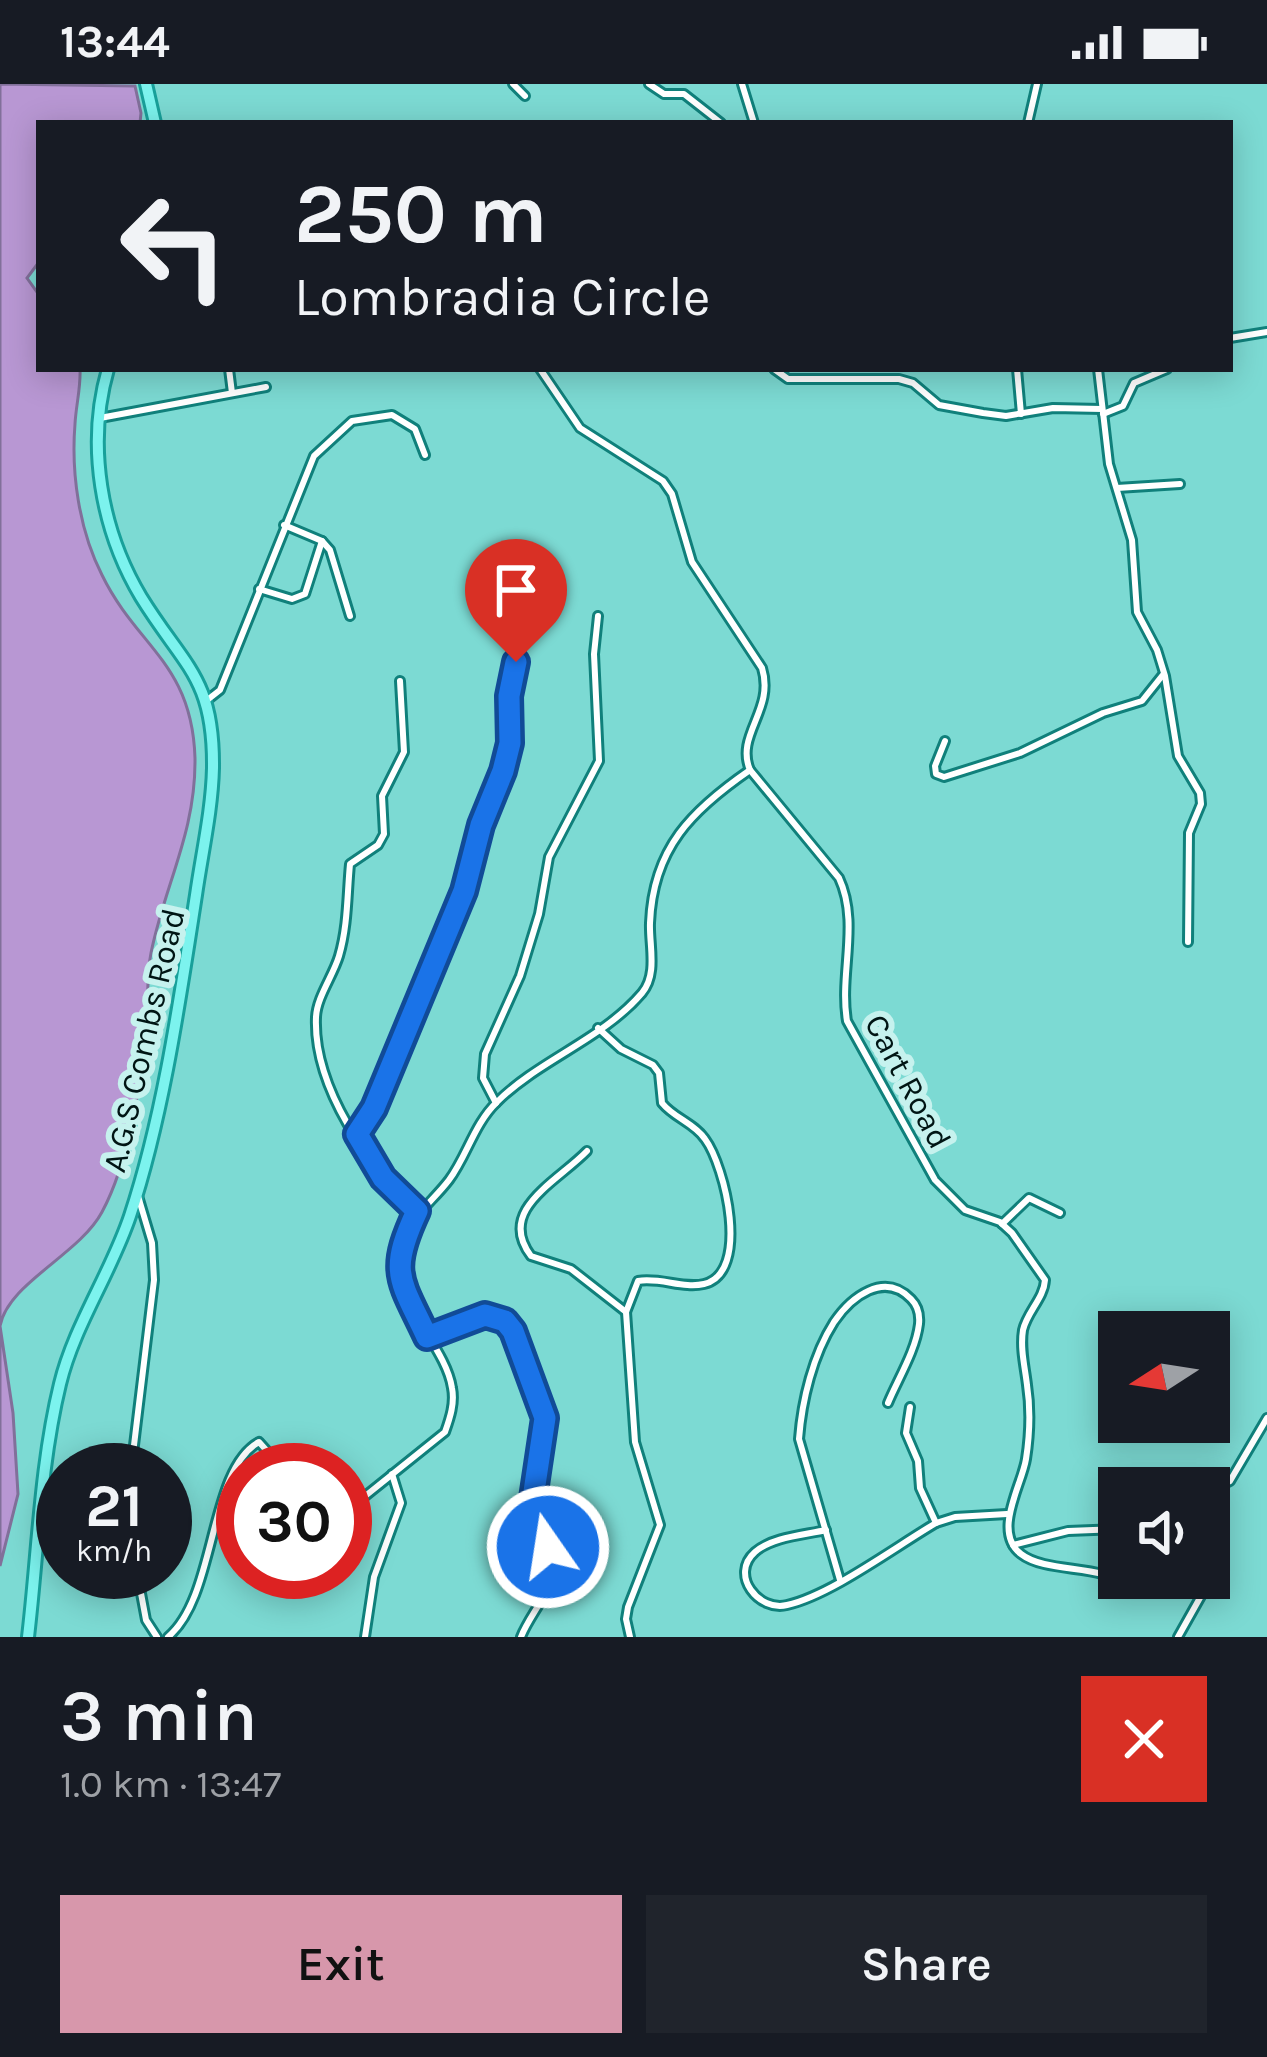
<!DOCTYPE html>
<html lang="en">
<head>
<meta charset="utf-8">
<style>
  :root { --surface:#171b24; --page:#20242c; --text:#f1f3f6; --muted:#9ea1a6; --accent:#d797ab }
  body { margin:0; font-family:Karla,sans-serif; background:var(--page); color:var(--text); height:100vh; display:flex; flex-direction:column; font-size:45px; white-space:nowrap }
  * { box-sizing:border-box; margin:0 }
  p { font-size:39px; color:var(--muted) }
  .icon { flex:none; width:66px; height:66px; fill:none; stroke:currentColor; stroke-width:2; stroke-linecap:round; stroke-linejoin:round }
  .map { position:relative; height:1553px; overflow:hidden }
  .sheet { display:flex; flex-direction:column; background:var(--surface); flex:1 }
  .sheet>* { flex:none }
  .top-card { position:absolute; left:36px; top:36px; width:1197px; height:252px; border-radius:0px; box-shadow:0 6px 30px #0003; background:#171b24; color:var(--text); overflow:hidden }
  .needle { width:78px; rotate:258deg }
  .tools { position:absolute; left:1098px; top:1227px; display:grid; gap:24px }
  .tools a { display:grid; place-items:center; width:132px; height:132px; border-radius:0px; background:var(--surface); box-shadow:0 6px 30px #0003; font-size:60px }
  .speed { position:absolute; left:36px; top:1359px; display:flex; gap:24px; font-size:60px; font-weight:700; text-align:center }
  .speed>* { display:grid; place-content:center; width:156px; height:156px; border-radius:50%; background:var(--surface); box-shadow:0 6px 30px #0003; line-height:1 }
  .speed small { font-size:30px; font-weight:400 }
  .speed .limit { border:18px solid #d22; background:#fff; color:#111 }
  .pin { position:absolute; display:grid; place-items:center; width:102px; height:102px; color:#fff; margin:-123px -51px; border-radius:50% 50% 50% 0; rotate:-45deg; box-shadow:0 0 12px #0007 }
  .pin .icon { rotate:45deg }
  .me { position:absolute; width:132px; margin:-66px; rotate:347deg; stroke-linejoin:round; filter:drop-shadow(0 0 9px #0008) }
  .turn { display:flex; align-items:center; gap:42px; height:252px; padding:0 60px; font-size:54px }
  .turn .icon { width:156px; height:156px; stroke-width:2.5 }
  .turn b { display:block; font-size:84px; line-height:102px }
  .round { display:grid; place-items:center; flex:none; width:126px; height:126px; border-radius:0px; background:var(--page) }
  .headline { display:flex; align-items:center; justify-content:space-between; height:204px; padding:0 60px }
  h1 { font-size:72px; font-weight:600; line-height:90px }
  .button { display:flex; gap:24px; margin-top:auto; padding:24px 60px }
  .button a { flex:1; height:138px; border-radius:0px; background:var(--accent); color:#111; font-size:48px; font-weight:600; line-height:138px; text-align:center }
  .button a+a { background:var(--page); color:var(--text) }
  .status { display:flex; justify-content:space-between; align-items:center; height:84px; padding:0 60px; background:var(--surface); direction:ltr }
  .status svg { height:33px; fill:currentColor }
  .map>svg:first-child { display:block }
  .water { fill:#b897d3; stroke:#81709a; stroke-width:3 }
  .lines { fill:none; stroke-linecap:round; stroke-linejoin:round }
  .minor-casing { stroke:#10807b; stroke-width:12 }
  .primary-casing { stroke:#18a09a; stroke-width:16 }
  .minor { stroke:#fff; stroke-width:6 }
  .primary { stroke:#7cf3ee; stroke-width:10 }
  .route-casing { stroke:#114b97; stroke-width:30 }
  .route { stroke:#1a73e8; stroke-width:21 }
  .labels { text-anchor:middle; stroke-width:12; stroke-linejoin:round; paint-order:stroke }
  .street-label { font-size:33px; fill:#001514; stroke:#c6f2ee }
</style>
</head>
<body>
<div class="status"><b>13:44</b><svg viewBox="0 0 49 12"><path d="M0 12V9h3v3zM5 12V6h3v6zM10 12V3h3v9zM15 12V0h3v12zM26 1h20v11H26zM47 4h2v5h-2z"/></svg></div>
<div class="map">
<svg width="1267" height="1553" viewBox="0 0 1267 1553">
  <rect width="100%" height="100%" fill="#7cdad3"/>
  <path class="water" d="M0,0L135,2L141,29L140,39H39V178L27,194L39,211V285H80C81,303 76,321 75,340C71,389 79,446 102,491C137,563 192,579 195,674C196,748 165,800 151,869C146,893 149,918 146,942C141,999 129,1078 102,1128C79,1171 8,1199 0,1242L13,1329L18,1410L0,1482Z"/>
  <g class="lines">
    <g class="minor-casing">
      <g id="minor">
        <polyline points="513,0 525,12"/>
        <polyline points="649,0 664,10 684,10 721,39"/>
        <polyline points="742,0 754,39"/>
        <polyline points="1028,39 1037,0"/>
        <polyline points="1230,254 1267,248"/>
        <polyline points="229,285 232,309"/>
        <path d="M540,285L580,344L663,397L672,410L692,478L762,584C775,626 735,651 750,686L839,794C860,839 839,890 847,937L935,1096L965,1126L1000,1138L1012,1149L1045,1196C1044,1214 1027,1228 1023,1246C1020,1265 1025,1283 1027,1301C1031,1327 1030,1349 1026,1375C1022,1401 992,1448 1021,1470C1040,1485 1079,1483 1102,1490C1134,1498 1158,1519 1187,1494"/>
        <polyline points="774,285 788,295 899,295 913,299 939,321 983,329 1006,332 1053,324 1102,325"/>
        <polyline points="1017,285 1021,330"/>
        <polyline points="1098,285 1109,380 1132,456 1137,528 1157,566 1165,592 1178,672 1200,709 1201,720 1189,749 1188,858"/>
        <polyline points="1103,330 1123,322 1134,299 1167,285"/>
        <polyline points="100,334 266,303"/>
        <polyline points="1117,404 1180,400"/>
        <polyline points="284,441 322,457 330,466 350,532"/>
        <polyline points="259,505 292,515 305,510 322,457"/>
        <path d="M400,597L404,668L382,712L384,750L378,761L350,780C347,811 348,841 339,872C333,892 317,913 316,933C313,1003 369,1083 417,1127"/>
        <polyline points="206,617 220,606 314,372 352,337 392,331 415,345 425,371"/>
        <polyline points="945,657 935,682 936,690 944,693 1020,669 1103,629 1142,617 1162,592"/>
        <path d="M598,944L621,965L653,981L659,989L662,1019C674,1034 694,1039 705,1055C725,1082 751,1189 704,1200C683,1205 660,1193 638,1197L626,1228L635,1358L660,1441L628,1523L626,1535L630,1553"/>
        <polyline points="496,1019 483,994 485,970 520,892 539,830 549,773 599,677 594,570 598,532"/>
        <polyline points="357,1050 374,1024 464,807 481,741 503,687 510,659 509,612 516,562"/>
        <path d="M587,1067C557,1098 496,1126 531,1172L571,1185L626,1228"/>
        <polyline points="1002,1140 1029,1114 1060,1129"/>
        <path d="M427,1253L471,1235L495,1232C521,1246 548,1320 545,1350C542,1375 528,1408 533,1433C537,1452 555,1465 553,1485C550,1511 530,1530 521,1553"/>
        <polyline points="910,1323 906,1349 918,1377 920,1404 936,1439"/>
        <polyline points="131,1386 154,1196 152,1159 138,1112"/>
        <polyline points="1209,1408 1230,1397 1267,1334"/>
        <path d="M345,1423L359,1417L445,1348C450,1334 455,1319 452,1304C446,1262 391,1216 399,1170C405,1136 430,1121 449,1096C467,1072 474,1040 497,1018C539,976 603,955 642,909C658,890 649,861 650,839C653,764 692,726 750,686"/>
        <path d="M826,1446C804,1451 772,1453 755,1468C729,1491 759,1528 787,1521C831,1511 895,1463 936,1439L955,1433L1007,1430"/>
        <polyline points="1013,1461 1068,1447 1119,1445"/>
        <polyline points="137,1488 146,1536 157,1553"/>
        <path d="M840,1496L799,1355C802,1316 813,1271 834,1238C851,1213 884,1187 911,1215C918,1222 920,1230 919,1240C916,1266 898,1295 888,1319"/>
        <path d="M168,1553C217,1512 208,1386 259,1358L284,1386"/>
        <polyline points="365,1553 374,1493 401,1419 392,1390"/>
        <polyline points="1178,1553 1210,1496 1209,1487"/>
      </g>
    </g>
    <g class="primary-casing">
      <g id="primary">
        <polyline points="146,0 155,39"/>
        <path d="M28,1553C38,1469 40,1382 60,1300C74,1242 111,1189 130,1132C163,1033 180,914 196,811C202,769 212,726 213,684C214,593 184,583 141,513C101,446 86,361 108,285"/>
      </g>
    </g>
    <use href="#minor" class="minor"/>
    <use href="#primary" class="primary"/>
  </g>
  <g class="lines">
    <g class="route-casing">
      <path id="route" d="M516,578L509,612L510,659L503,687L481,741L464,807L374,1024L357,1050L383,1094L417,1127C388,1189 400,1195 427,1253L485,1231L505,1237L513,1247L545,1334L532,1421L533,1436L548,1463"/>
    </g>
    <use href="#route" class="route"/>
  </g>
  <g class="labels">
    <g class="street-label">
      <text transform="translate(143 956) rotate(-77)" y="12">A.G.S Combs Road</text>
      <text transform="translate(909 997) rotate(62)" y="12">Cart Road</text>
    </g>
  </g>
</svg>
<div class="tools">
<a><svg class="needle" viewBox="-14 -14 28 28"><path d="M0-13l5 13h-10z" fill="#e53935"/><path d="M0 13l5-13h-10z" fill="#9ea1a6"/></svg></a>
<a><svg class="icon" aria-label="sound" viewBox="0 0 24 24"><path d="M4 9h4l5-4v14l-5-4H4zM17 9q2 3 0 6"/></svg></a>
</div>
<div class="speed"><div>21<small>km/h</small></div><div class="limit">30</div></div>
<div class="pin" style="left:516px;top:578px;background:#d93025"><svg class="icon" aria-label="arrive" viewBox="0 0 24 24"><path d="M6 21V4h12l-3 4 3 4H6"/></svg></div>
<svg class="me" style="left:548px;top:1463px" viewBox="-20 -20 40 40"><circle r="17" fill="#1a73e8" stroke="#fff" stroke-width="3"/><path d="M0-11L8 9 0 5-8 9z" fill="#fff"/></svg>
<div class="top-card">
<div class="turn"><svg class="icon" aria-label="left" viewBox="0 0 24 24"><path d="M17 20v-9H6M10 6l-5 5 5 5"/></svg><div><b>250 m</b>Lombradia Circle</div></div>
</div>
</div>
<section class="sheet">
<div class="headline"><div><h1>3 min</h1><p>1.0 km · 13:47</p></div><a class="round" style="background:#d93025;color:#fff"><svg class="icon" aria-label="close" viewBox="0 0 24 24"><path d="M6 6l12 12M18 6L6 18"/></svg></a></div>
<div class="button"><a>Exit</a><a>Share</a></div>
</section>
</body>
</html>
